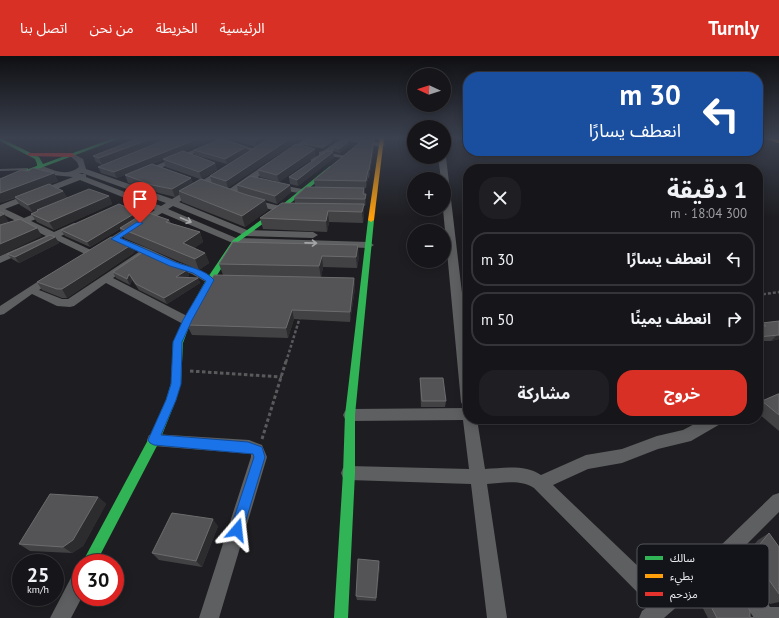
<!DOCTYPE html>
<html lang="ar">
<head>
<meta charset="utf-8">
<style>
  :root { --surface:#16161a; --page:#1f1f23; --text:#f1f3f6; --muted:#9e9fa2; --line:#353539; --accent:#d93025 }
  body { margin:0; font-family:"PT Sans","Noto Sans Arabic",sans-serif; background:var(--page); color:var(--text); direction:rtl; height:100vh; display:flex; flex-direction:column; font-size:15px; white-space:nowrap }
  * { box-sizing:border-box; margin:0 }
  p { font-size:13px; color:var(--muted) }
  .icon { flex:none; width:22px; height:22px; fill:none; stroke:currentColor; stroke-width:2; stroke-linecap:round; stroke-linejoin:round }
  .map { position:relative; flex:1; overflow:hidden; direction:ltr }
  .sheet { position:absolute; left:463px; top:108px; width:300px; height:260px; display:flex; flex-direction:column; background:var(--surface); border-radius:16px; box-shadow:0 2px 10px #0003,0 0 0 1px var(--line); direction:rtl }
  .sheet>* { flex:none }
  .hud { position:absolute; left:463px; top:16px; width:300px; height:84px; border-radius:16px; box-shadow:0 2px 10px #0003,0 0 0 1px var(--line); direction:rtl; background:#1a4fa0; color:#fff; overflow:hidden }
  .needle { width:26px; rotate:273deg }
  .tools { position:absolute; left:407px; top:12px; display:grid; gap:8px }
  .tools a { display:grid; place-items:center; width:44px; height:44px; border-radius:50%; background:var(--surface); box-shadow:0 2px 10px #0003,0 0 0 1px var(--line); font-size:20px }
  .speed { position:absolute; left:12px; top:498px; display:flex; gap:8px; font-size:20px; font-weight:700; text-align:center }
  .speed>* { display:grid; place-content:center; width:52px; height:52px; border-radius:50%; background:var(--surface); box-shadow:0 2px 10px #0003,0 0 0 1px var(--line); line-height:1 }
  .speed small { font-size:10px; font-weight:400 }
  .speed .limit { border:6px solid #d22; background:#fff; color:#111 }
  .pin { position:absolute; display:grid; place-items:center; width:34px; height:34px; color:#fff; margin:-41px -17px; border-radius:50% 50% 50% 0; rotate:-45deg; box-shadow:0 0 4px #0007 }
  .pin .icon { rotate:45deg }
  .me { position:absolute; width:44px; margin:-22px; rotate:17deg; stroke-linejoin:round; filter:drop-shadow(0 0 3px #0008) }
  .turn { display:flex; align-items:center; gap:14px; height:84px; padding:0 16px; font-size:18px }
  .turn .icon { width:52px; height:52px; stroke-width:2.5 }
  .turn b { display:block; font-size:28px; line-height:34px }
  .round { display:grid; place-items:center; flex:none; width:42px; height:42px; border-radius:16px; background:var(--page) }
  .headline { display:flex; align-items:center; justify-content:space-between; height:68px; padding:0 16px }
  h1 { font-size:24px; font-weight:700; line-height:30px }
  .button { display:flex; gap:8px; margin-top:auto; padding:8px 16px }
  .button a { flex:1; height:46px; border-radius:16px; background:var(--accent); color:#fff; font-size:16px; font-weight:700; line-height:46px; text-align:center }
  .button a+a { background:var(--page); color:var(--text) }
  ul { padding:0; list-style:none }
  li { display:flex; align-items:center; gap:12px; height:54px; margin:0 8px 6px; padding:0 8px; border:2px solid var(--line); border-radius:16px }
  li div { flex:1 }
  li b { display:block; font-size:15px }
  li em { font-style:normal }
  header { display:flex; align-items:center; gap:24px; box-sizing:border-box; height:56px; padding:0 20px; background:var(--accent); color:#fff }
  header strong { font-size:19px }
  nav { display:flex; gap:22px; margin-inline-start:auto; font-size:14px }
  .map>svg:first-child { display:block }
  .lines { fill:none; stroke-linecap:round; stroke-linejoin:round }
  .path-far1 { stroke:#5a5a5d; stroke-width:2.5; stroke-dasharray:3 2; stroke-linecap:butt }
  .path { stroke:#5a5a5d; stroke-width:3; stroke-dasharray:3.5 2.5; stroke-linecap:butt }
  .lane { fill:#5e5f60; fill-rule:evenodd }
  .street { fill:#5e5f60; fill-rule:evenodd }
  .fast { fill:#30b455; fill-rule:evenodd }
  .slow { fill:#ff9f0a; fill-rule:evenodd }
  .jam { fill:#e5322d; fill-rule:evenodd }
  .wall { fill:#424244 }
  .shaded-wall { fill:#2c2c2f }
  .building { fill:#545456; stroke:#6c6c6e }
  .oneway { stroke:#a4a6a8 }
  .route { fill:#1a73e8; stroke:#114b97 }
  .key { fill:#13141a; stroke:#54555a; stroke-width:1 }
  .key-label { font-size:11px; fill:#ebecf0 }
</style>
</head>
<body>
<header>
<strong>Turnly</strong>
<nav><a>الرئيسية</a><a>الخريطة</a><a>من نحن</a><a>اتصل بنا</a></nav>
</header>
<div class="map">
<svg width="779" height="562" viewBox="0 0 779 562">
  <rect width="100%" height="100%" fill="#1e1e22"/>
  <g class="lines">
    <g class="path-far1">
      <polyline points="758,239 779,236"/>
      <polyline points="286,306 300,261"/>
    </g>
    <g class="path">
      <polyline points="190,315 282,321"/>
      <polyline points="262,383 286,305"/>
    </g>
    <polygon class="lane" points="27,112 28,112 28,114 0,115 0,113"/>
    <g class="street">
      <polygon points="212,82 222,82 260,95 255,96"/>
      <polygon points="306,82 313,82 289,99 285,99 285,97"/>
      <polygon points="340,82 354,82 382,87 385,89 382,91 348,85 331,97 345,100 345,102 326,100 317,107 311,107 311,103 319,99 319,96 323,95 341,83"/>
      <polygon points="208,88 213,89 147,118 144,118 140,116"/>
      <path d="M72,97L83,103L86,113L172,143L221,113H227V117L179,146L247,174L313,176L318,179L313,182L246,180L173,150L168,153L236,182L369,186L374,189L369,192L235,188L162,157L121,182L149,193L177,206L200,214L212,221L224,222L225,224L224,226H206L192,218L169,210L147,199L113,222L191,262L193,265L191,268H183L106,227L74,250L70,251L57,250L32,238L4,258L0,259V250L48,219L52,218L57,221L39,234L62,243H68L139,196L115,186L102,193L97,190L155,154L80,124L5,153L24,162L46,153H52L53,155L52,157L31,165L54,176L74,167H80L81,169L80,171L61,180L93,195L95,197L93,199H87L54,183L0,207V200L46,180L23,169L0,178V172L16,165L0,157V149L73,121L53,119L35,111L39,109C53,113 65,122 79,111L77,106L69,99ZM82,117L166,147L161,150L86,121V118H79Z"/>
      <polygon points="444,99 446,101 468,288 468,352 463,350 461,346 443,153 444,123 441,123 438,101 444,101"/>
      <polygon points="269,106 275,106 276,108 231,140 225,140 225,136"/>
      <path d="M271,127L302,133H313L317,135C309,142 282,133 271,131Z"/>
      <path d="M248,143H251L280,150H289L293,153C285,160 259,150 248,147L247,145Z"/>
      <path d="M468,352V363H477L485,413C503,412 525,408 541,419L586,399L622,393L657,380L683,374L704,363H724L722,367L691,385L658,393L622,407L588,413L553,429L665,536L717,493L773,439L779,437V456L735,500L770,551H779V562H754L721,512L664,562H639L642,555L650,549L534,432C521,423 503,427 487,428L507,562H487L471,428L349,424L343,422L341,417L343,412L349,410L469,413L463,364L350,365L345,363L343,359L345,355L350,353Z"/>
      <polygon points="154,378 249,384 262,389 267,401 219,562 199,562 251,401 251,398 154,390 149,389 147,384 149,379"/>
      <polygon points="81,514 82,541 71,562 50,562 74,516"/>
    </g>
    <g class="fast">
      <polygon points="0,82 39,101 43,108 114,82 121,82 0,127 0,123 37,110 37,108 35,103 0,85"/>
      <polygon points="330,110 335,111 282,154 238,186 214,224 191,265 183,287 181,327 176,344 160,384 96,507 82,507 149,382 166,344 171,327 173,287 183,265 206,224 233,184 278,152"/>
      <polygon points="371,162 374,164 355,359 355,417 348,562 334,562 343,417 345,359 368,164"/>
    </g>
    <g class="slow">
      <polygon points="380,82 384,82 374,164 371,166 368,164"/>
      <polygon points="762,82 770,82 779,84 779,87"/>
    </g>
    <polygon class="jam" points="28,97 72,97 75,99 72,101 30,100 28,99"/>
  </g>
  <g class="wall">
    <polygon points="170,82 102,109 96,106 93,100"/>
    <polygon points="227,82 261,82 262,87 228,132 238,136 237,129 290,129 291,136 277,148 265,144 268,154 245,171 182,146 179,138 175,141 155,136 128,127 125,119 193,127 200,123 166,111 163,103 165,103 117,122 101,117 98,111 212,84 183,95 215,107 217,114 202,123 212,127 210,120 255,91"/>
    <polygon points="374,84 374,92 369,122 368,122 366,132 364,132 366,146 365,150 364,150 364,158 363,167 329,166 327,176 263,173 260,162 295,147 294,142 315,132 314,124"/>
    <polygon points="332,85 332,88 324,93 305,90 304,88"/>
    <polygon points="349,90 340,97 335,96 334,91"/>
    <polygon points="194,94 247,95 227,108 195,99"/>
    <polygon points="333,96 334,102 298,130 290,128 289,121"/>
    <polygon points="316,100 279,126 260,121 258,114"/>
    <polygon points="54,117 58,125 50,128 63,135 67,142 109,140 112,148 54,174 37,166 31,158 38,155 33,157 20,149 15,142 0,147"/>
    <polygon points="139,161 169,164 171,167 200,176 203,186 194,192 205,197 209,207 199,214 124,182 120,173 90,191 65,180 61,174"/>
    <polygon points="55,181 59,187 19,207 12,203 7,198"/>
    <polygon points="233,186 359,200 357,212 323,211 321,221 354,222 355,232 350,266 294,263 288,282 192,279 187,269 223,219 219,208"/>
    <polygon points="135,196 67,242 62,242 42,234 37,226"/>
    <polygon points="187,214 189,220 187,221 198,222 200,227 167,248 139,234 132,224 130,229 116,222 113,216"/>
    <polygon points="762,267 779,283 771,285 758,285 758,269 760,269"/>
    <polygon points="420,322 446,345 445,351 421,351 420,328"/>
    <polygon points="779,338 779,375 758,357 758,349 762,345"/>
    <polygon points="98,441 106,448 83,490 72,497 30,495 19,488"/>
    <polygon points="218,470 202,511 159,504 152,497"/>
    <polygon points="769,477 779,491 779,546 770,548 740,505 758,484"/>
    <polygon points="380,509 376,545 357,544 356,540"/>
    <polygon points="729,518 750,561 754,562 708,562 698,543 721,522"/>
  </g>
  <g class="shaded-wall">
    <polygon points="153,82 170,82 102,109 99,102"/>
    <polygon points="200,82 211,82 212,84 117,122 114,116"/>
    <polygon points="260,82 261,82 262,87 256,91 255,85"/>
    <polygon points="291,82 303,82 228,132 226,125"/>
    <polygon points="374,84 374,92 369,122 369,114"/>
    <polygon points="332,85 332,88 324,93 323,91"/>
    <polygon points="348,86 349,90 340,97 339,93"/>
    <polygon points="246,91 247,95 227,108 225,103"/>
    <polygon points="315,93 316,100 279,126 277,119"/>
    <polygon points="333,96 334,102 298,130 297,124"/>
    <polygon points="215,107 217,114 202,123 199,116"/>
    <polygon points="368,114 368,122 366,132 366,125"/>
    <polygon points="54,117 58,125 0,147 0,137"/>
    <polygon points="191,122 194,129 179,135 179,138 175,141 172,133"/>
    <polygon points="290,129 291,136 277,148 275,140"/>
    <polygon points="63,135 67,143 37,154 38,155 33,157 28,149"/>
    <polygon points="366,138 366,146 365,150 365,143"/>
    <polygon points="109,140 112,148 54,174 49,166"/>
    <polygon points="265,144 268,154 245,171 242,160"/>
    <polygon points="364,148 364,158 363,167 362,156"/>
    <polygon points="328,155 329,166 327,176 326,165"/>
    <polygon points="137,156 139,162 120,172 120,173 90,191 87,186"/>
    <polygon points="4,158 9,166 0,170 0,160"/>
    <polygon points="37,172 42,180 0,200 0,188"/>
    <polygon points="200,176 203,186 187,197 183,187"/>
    <polygon points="55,181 59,187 19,207 15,201"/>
    <polygon points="131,189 135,196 67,242 62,233"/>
    <polygon points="358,189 359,200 357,212 356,201"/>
    <polygon points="205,197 209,207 199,214 195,203"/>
    <polygon points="322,200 323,211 321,222 319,210"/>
    <polygon points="187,214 189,220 178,227 176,221"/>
    <polygon points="129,218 132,224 130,229 127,223"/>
    <polygon points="198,222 200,227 167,248 164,242"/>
    <polygon points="354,222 355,232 350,266 350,256"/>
    <polygon points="292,254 294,263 288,282 286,272"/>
    <polygon points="779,279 779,283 771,285 776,280"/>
    <polygon points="98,441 106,448 83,490 72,497 63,491"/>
    <polygon points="213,463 218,470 202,511 196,505"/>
    <polygon points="379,505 380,509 376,545 376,542"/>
  </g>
  <g class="building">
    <polygon points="139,82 153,82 99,102 93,100"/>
    <polygon points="170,82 200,82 114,116 98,111"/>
    <polygon points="244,82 260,82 255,85"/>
    <polygon points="270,82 291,82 226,125 210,120"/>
    <polygon points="312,82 332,85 323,91 304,88"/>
    <polygon points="221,83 246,91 225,103 194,94"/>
    <polygon points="363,84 374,84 369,114 368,114 366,125 314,124"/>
    <polygon points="344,85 348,86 339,93 334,91"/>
    <polygon points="296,88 315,93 277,119 258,114"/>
    <polygon points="183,95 215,107 199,116 163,103"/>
    <polygon points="327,95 333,96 297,124 289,121"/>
    <polygon points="152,108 191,122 172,133 152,129 125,119"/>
    <polygon points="33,112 54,117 0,137 0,123 21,114 28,115"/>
    <polygon points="250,120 290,129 275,140 237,129"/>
    <polygon points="201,123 247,139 265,144 242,160 179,135"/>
    <polygon points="49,128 63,135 28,149 15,141"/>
    <polygon points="306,131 364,132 363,138 366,138 365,143 294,142"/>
    <polygon points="89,133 109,140 49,166 31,158 38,155 37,154"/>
    <polygon points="282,147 364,148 362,156 328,155 326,165 260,162"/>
    <polygon points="119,148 137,156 87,186 61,174"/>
    <polygon points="0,156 4,158 0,160"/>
    <polygon points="146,156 169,164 166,166 200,176 183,187 205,197 195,203 120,172"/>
    <polygon points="20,163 37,172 0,188 0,169"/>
    <polygon points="50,179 55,181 15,201 7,198"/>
    <polygon points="111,181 131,189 62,233 57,233 37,226"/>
    <polygon points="233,186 358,189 356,201 322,200 319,210 219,208"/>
    <polygon points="143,196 187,214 176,221 198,222 164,242 136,228 129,218 127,223 113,216"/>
    <polygon points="214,219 354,222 350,256 292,254 286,272 187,269 192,256"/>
    <polygon points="779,265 779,279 758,281 758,269 766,270 762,267"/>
    <polygon points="420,322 443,322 446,345 422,345"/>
    <polygon points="778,338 779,338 779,359 762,345"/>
    <polygon points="50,438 98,441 73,484 63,491 19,488"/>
    <polygon points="172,457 213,463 196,505 152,497"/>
    <polygon points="769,477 779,491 779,538 751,499"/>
    <polygon points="358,503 379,505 376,542 356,540"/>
    <polygon points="729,518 750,555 750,561 754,562 717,562 705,539"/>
  </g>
  <defs><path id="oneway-shaft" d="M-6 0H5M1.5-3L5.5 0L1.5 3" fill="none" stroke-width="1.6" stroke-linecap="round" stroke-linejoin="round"/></defs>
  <g class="oneway">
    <use href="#oneway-shaft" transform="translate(186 164) rotate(23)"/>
    <use href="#oneway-shaft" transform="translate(311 187) rotate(1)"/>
  </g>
  <linearGradient id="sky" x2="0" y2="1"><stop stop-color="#101013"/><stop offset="0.51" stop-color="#3b414f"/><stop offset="1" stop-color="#3b414f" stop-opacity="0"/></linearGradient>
  <rect width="779" height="161" fill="url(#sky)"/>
  <path class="route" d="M137,166L143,167L120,182C139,190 156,198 175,206C188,211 205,213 214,224L192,264L182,286L181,328L176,344L161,379L248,386L262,391L265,401L243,474L241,479L237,481L232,479L230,474L254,401L253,398L154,389L150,387L148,384L166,344L171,328L173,286L183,264L206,225L193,217L170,210L111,183Z"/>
  <rect x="637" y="488" width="132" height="64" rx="6" class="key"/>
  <rect x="645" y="500" width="18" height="4" fill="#30b455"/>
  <rect x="645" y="518" width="18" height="4" fill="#ff9f0a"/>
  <rect x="645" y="536" width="18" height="4" fill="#e5322d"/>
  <g class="key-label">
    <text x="670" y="506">سالك</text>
    <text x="670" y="524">بطيء</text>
    <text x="670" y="542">مزدحم</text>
  </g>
</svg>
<div class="tools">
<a><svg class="needle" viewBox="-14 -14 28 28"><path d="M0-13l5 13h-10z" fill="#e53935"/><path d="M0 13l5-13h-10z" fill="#9e9fa2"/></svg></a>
<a><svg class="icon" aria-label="layers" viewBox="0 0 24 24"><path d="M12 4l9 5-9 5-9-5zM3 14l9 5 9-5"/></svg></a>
<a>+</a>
<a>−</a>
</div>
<div class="speed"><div>25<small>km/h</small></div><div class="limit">30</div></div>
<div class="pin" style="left:140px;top:167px;background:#d93025"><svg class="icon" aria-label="arrive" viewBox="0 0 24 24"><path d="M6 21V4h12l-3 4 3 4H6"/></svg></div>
<svg class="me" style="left:237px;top:474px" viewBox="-20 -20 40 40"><path d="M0-17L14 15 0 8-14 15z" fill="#1a73e8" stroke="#fff" stroke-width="4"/></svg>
<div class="hud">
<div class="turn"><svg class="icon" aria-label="left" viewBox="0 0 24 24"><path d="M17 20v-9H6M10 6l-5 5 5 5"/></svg><div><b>30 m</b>انعطف يسارًا</div></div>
</div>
<section class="sheet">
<div class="headline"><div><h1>1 دقيقة</h1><p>300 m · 18:04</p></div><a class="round"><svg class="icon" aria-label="close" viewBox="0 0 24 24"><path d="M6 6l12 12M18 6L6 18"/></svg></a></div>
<ul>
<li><svg class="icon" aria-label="left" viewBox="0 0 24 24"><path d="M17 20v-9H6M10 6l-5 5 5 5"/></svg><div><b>انعطف يسارًا</b></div><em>30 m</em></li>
<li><svg class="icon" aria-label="right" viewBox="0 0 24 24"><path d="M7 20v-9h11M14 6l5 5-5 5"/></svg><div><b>انعطف يمينًا</b></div><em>50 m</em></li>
</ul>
<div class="button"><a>خروج</a><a>مشاركة</a></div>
</section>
</div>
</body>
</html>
